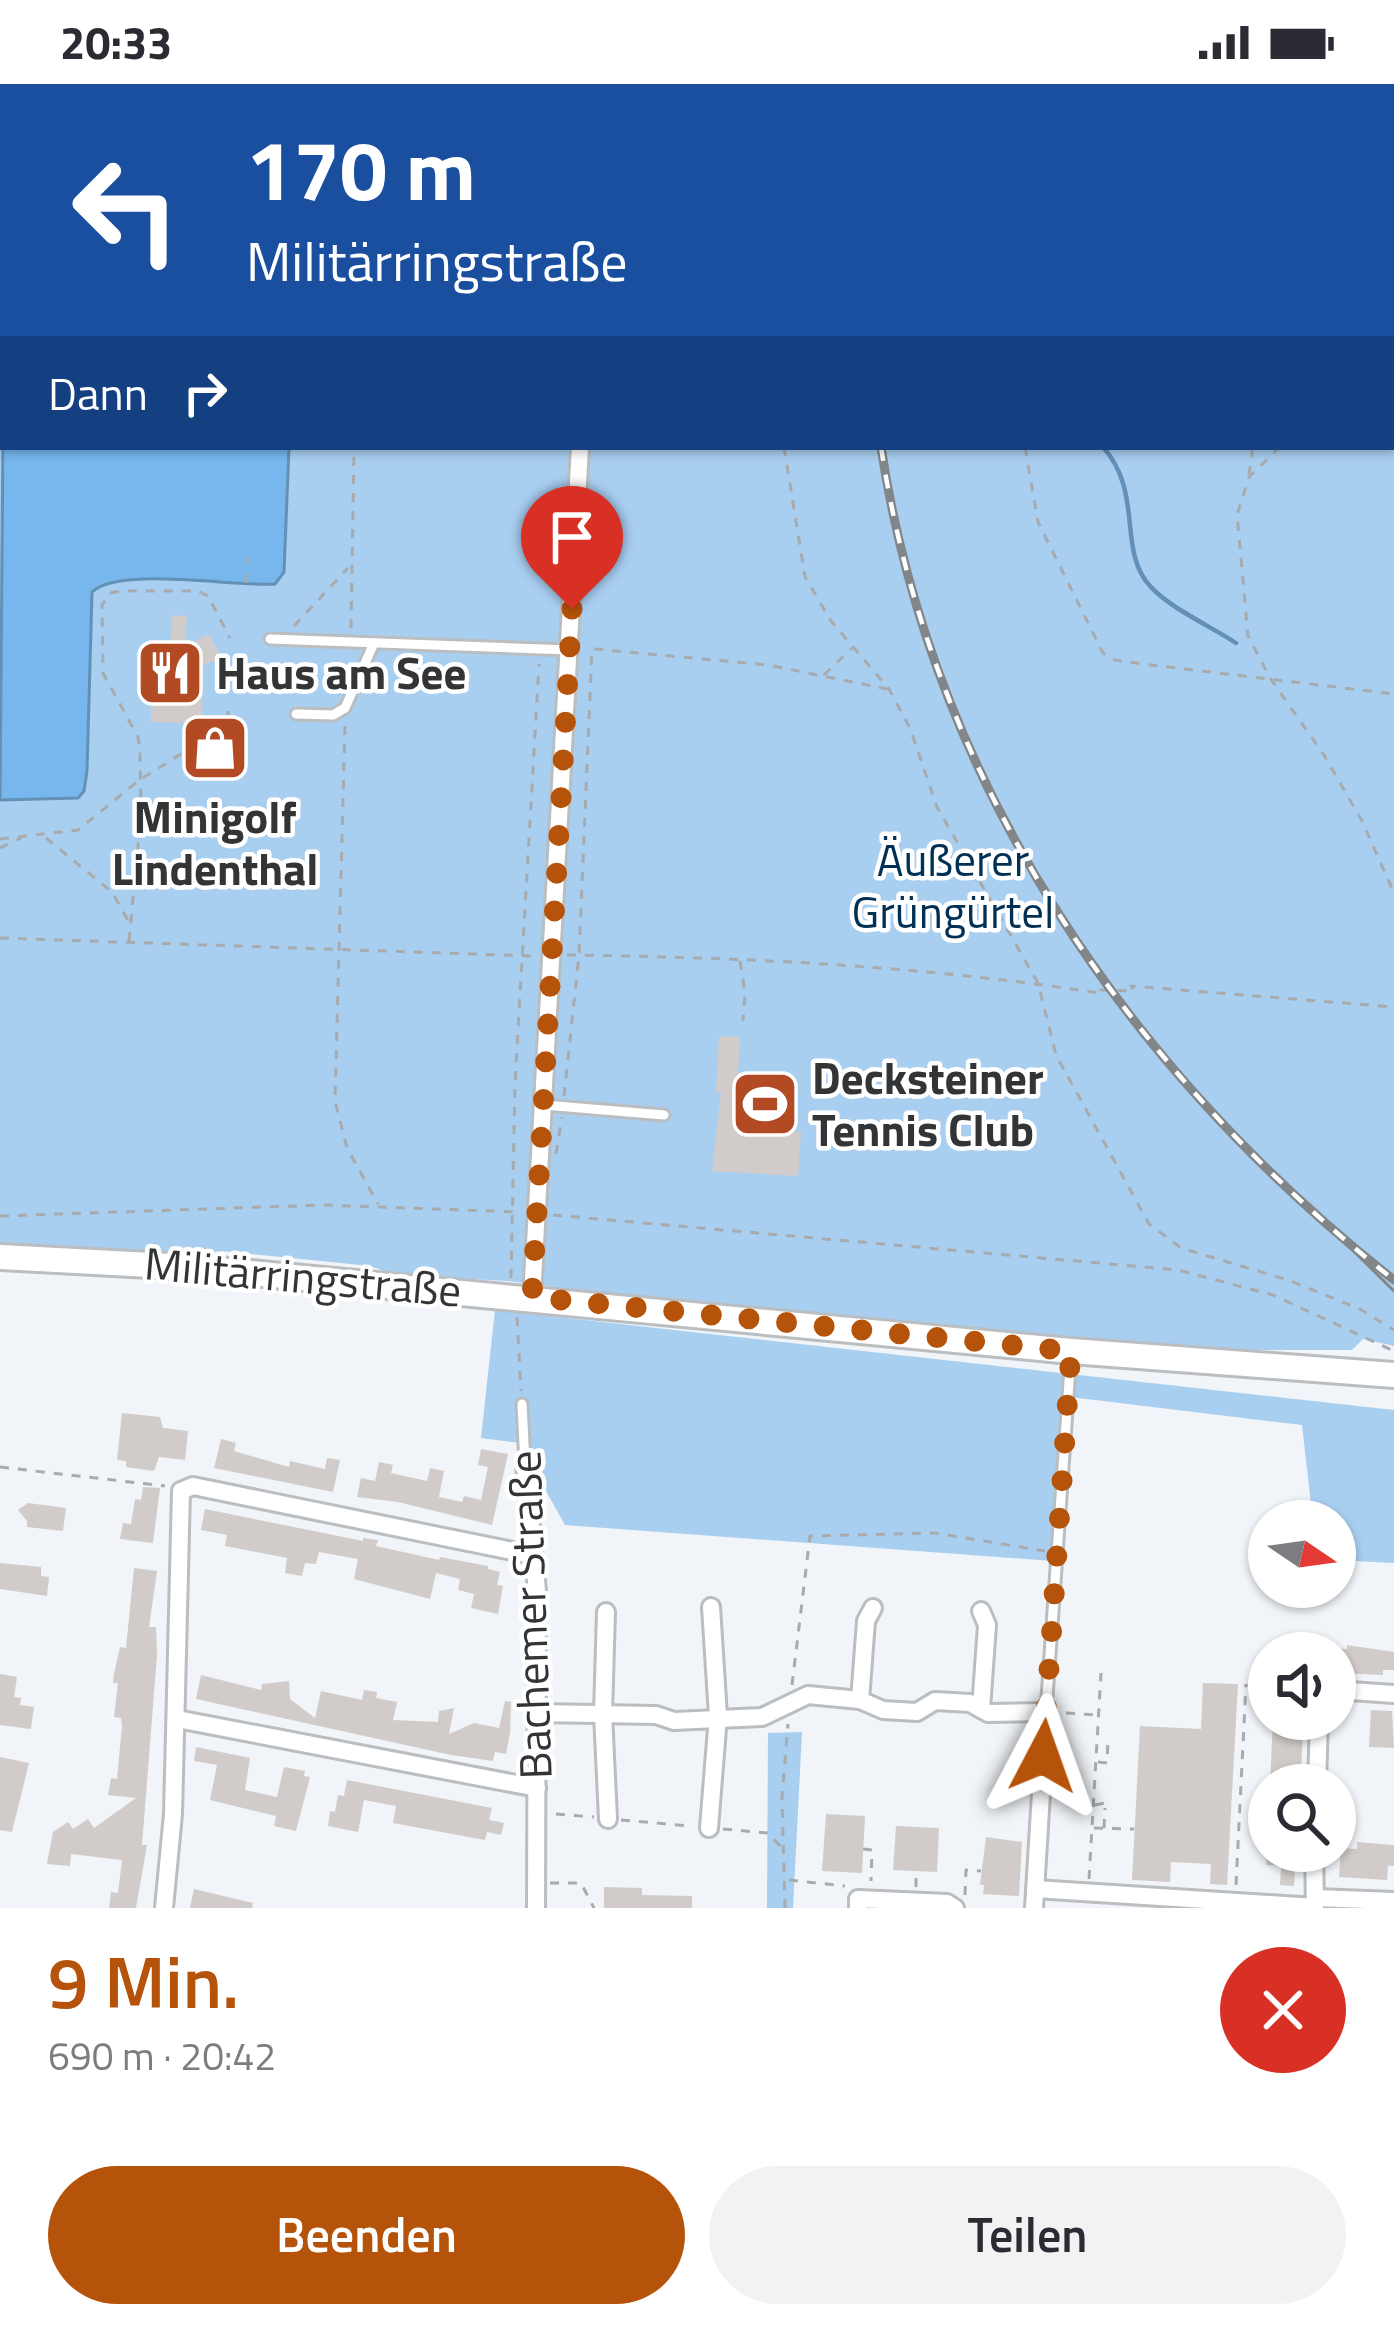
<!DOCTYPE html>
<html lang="de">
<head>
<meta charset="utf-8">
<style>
  :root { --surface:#fff; --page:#f2f2f3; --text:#2b2b33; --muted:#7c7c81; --accent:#b45309 }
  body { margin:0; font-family:"Titillium Web",sans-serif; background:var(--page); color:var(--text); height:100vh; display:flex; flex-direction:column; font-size:45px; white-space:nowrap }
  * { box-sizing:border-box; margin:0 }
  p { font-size:39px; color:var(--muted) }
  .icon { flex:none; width:66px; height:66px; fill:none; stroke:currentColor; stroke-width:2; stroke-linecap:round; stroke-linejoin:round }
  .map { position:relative; height:1824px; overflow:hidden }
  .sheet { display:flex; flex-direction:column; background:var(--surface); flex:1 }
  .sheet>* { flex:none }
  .hud { position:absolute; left:0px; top:0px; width:1395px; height:366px; box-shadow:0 3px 9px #0004; background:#1a4fa0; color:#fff; overflow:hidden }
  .needle { width:78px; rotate:103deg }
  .controls { position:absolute; left:1248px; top:1416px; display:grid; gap:24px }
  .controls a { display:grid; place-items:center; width:108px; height:108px; border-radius:50%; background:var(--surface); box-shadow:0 3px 9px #0004; font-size:60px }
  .pin { position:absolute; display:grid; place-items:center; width:102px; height:102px; color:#fff; margin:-123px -51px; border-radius:50% 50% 50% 0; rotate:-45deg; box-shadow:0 0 12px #0007 }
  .pin .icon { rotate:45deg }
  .me { position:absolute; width:132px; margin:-66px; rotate:4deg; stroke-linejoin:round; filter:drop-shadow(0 0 9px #0008) }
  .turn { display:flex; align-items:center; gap:42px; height:252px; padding:0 48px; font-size:54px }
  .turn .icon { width:156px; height:156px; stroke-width:2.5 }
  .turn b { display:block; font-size:84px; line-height:102px }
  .then { display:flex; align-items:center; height:114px; padding:0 48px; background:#0003; gap:24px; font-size:45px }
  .round { display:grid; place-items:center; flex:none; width:126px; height:126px; border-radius:63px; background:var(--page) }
  .overview { display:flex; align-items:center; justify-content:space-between; height:204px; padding:0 48px }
  h1 { font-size:72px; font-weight:600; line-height:90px; color:var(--accent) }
  .button { display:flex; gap:24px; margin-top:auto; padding:24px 48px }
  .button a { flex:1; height:138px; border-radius:72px; background:var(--accent); color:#fff; font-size:48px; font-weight:600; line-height:138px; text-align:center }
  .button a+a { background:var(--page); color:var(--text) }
  .status { display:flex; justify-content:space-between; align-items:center; height:84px; padding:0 60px; background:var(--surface); direction:ltr }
  .status svg { height:33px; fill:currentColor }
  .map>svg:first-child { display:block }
  .green { fill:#a8cef0; fill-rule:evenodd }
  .water { fill:#77b7ee; stroke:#6290b6; stroke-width:3 }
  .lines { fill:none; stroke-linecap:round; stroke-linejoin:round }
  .stream { stroke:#6290b6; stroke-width:4.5 }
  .building { fill:#d1ccca }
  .lane-casing { stroke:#babec1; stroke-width:15 }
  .street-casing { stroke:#babec1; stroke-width:22 }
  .secondary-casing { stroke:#babec1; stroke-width:30 }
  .path { stroke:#a8abae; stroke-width:3; stroke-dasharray:9 9; stroke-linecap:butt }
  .lane { stroke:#fff; stroke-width:9 }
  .street { stroke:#fff; stroke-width:16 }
  .secondary { stroke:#fff; stroke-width:24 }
  .tram { stroke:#838688; stroke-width:3 }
  .rail-casing { stroke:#838688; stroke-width:9 }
  .rail { stroke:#fff; stroke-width:4.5; stroke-dasharray:14; stroke-linecap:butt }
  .route { stroke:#b45309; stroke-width:21; stroke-dasharray:0 37.8 }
  .labels { text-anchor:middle; stroke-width:9; stroke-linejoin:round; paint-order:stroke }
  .poi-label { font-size:45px; font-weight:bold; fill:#323435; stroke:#fff; text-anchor:start }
  .park-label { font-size:45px; fill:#003154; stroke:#fff }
  .street-label { font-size:45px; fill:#323435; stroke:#fff }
</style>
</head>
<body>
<div class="status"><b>20:33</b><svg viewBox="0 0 49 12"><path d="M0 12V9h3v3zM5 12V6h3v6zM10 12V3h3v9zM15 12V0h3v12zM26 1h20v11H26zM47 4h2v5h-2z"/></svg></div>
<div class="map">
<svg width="1394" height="1824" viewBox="0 0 1394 1824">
  <rect width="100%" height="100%" fill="#f1f4f8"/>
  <g class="green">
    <path d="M0,0H1394V1262L1363,1255L1352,1266H1214L646,1214L507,1197L395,1191L370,1182L221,1167L204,1174L0,1163ZM3,3H1392V363H3Z"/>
    <polygon points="495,1226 1394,1326 1394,1479 1335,1476 1335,1437 1313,1437 1302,1341 1062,1312 1052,1477 565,1441 519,1359 481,1354"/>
    <polygon points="802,1648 793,1824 767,1824 768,1649"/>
  </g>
  <path class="water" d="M3,347V363H289L284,488L275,500C234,503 119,482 92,508L87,687L84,707L78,714L0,716Z"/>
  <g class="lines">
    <g class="stream">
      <polyline points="1007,3 1007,0"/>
      <path d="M1103,363C1144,409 1117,466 1150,502C1168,523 1212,543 1236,559"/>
    </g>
  </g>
  <g class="building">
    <polygon points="172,531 187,532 185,562 209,550 221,573 199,584 203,593 202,640 151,638 152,611 138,585 170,567"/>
    <polygon points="719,952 740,953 738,988 784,990 782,1008 794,1009 792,1048 801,1048 798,1092 712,1087 721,1008 716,1008"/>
    <polygon points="122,1329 160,1333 163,1344 188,1347 185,1376 159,1373 154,1387 126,1383 126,1377 117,1376"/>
    <polygon points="221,1355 236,1359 234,1367 289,1383 290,1377 325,1385 327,1374 340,1376 333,1408 214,1384"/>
    <polygon points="481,1365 508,1370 492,1441 398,1418 357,1413 361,1394 375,1397 379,1378 393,1381 391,1389 427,1397 430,1384 444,1387 439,1413 462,1418 464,1412 481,1416 488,1383 478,1381"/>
    <polygon points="143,1403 160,1404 153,1459 120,1455 123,1439 131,1440 135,1415 141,1416"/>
    <polygon points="28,1419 66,1424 63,1447 27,1443 27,1437 18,1426"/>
    <polygon points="205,1425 363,1457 363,1454 378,1456 376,1462 439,1476 440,1473 488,1482 488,1485 500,1488 497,1501 503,1502 498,1530 471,1524 474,1510 458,1506 460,1495 436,1489 430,1515 354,1495 358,1475 319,1468 316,1480 305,1479 302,1492 285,1489 287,1474 225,1462 227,1451 201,1446"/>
    <polygon points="0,1479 41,1483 41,1492 49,1493 47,1512 0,1505"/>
    <polygon points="134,1484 157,1487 149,1543 156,1543 157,1571 142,1761 147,1761 136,1824 109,1824 111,1808 118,1809 122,1776 71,1770 70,1782 47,1780 53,1748 68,1738 73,1745 88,1735 94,1744 136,1714 108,1711 111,1694 117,1695 122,1642 121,1634 114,1633 118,1599 113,1599 114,1590 120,1563 126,1564"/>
    <polygon points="1347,1561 1394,1568 1394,1586 1383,1586 1383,1591 1335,1589 1335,1564 1347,1565"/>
    <polygon points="0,1590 17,1593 14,1613 21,1614 20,1621 34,1623 31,1645 0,1641"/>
    <polygon points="201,1591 261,1606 262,1600 289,1597 290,1615 315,1634 321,1607 362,1616 364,1606 377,1608 376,1614 397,1618 393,1636 438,1638 439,1627 454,1624 449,1650 474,1639 499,1644 505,1617 511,1618 510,1649 506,1670 495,1668 493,1677 451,1671 196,1615"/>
    <polygon points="1203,1599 1238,1600 1227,1801 1210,1800 1211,1780 1171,1778 1170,1798 1132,1796 1140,1642 1201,1645"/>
    <polygon points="1371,1626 1392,1627 1394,1664 1369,1663"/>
    <polygon points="1273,1635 1304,1635 1300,1701 1270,1701"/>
    <polygon points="196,1663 250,1674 245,1706 277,1713 284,1683 305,1687 304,1692 310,1693 296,1747 274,1742 276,1732 210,1716 217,1681 194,1677"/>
    <polygon points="0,1673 29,1679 12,1748 0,1746"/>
    <polygon points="347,1696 492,1724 489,1736 504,1739 501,1751 487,1748 485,1756 393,1739 396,1722 364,1716 358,1748 328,1742 330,1727 335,1728 338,1711 344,1712"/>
    <polygon points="826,1730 865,1732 862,1789 822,1787"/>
    <polygon points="896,1742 939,1744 937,1788 893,1786"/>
    <polygon points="986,1753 1022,1758 1019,1812 983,1810 984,1801 980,1801"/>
    <polygon points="1357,1758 1394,1761 1394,1782 1388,1782 1387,1796 1339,1793 1341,1764 1357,1765"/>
    <polygon points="1267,1767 1296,1767 1294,1802 1280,1801 1281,1782 1266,1781"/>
    <polygon points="604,1803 642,1804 642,1811 692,1812 692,1824 604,1824"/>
    <polygon points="194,1805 253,1819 252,1824 190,1824"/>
  </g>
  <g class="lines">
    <g class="lane-casing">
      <g id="lane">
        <polyline points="270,555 569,566"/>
        <polyline points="296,630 333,631 345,624 374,559"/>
        <polyline points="544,1021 664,1031"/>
        <polyline points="522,1320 525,1381"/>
        <polyline points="1046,1628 1071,1269"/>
      </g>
    </g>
    <g class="street-casing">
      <g id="street">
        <polyline points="600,3 600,0"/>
        <polyline points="532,1213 580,363"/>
        <polyline points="525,1382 537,1507 536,1824"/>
        <polyline points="606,1528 603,1630 608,1735"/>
        <polyline points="1335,1606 1394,1610"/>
        <polyline points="860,1616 866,1537 873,1524"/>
        <polyline points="981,1625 987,1541 981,1527"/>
        <polyline points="536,1629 656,1631 674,1637 762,1633 808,1611 860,1616 883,1626 917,1628 935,1617 970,1619 988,1629 1046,1628 1034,1824"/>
        <polyline points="177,1635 537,1704"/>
        <polyline points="1317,1701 1319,1635"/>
        <polyline points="709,1744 718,1632 711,1523"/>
        <polyline points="1314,1767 1315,1823"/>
        <polyline points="1035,1805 1315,1823"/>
        <polyline points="1316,1814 1394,1817"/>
        <polyline points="164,1824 173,1730 181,1407 193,1402 532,1471"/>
        <polyline points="858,1824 858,1815 947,1819 955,1824"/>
      </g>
    </g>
    <g class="secondary-casing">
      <polyline id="secondary" points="0,1173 188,1183 1071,1267 1394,1291"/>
    </g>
    <g class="path">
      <polyline points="724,0 725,3"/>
      <polyline points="366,3 366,0"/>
      <polyline points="738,3 740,0"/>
      <polyline points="988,3 988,0"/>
      <polyline points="1286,3 1287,0"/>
      <polyline points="0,42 3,43"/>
      <polyline points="1392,139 1394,137"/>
      <polyline points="784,363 805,493 831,537 889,605 910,644 937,723 1038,899 1056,971 1149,1140 1181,1164 1288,1196 1360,1225 1394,1246"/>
      <polyline points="1025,363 1038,438 1103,569 1115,576 1143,580 1394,610"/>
      <polyline points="1280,363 1249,393 1237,431 1248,552 1270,594 1324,671 1362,737 1394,809"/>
      <polyline points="1249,391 1253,363"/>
      <polyline points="246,499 247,470"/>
      <polyline points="294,542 348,484"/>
      <polyline points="351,544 354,363"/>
      <polyline points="594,565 768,581 887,605"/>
      <polyline points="824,591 852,564"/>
      <polyline points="345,642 335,1017 347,1064 378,1120"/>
      <polyline points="46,754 112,808 130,840"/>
      <polyline points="0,755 78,746 138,697 227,641 228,627"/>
      <polyline points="0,764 21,754"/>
      <polyline points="0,854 533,872"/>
      <polyline points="129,857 141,730 140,665 138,653 103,589 102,521 110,509 122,507 198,507 208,512 230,554"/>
      <path d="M567,871C744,873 924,882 1099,909L1097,906L1134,907L1131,902L1394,923"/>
      <polyline points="740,877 745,909 743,937"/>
      <polyline points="564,1012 579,871 592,565"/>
      <polyline points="556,1070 562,1033"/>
      <polyline points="553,1131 1178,1186 1273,1211 1394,1267"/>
      <polyline points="0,1132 323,1121 520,1128"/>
      <polyline points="511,1194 515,999 539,580"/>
      <polyline points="517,1233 521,1307"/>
      <polyline points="0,1383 165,1402"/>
      <polyline points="792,1601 810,1452 935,1449 1045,1467"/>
      <polyline points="1066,1629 1098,1631"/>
      <polyline points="1098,1678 1107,1679 1108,1654"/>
      <polyline points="1095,1721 1105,1719"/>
      <polyline points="556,1730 594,1733"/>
      <polyline points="621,1736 690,1742"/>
      <polyline points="1094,1744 1134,1745"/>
      <polyline points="1104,1744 1105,1724"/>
      <polyline points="723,1745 768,1749 784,1766"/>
      <polyline points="863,1765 872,1766 871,1797"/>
      <polyline points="1089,1795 1101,1589"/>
      <polyline points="789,1796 845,1802"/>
      <polyline points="550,1799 581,1799 594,1824"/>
      <polyline points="1236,1801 1246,1600"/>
      <polyline points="916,1803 916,1787"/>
      <polyline points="965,1811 966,1786 981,1787"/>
      <polyline points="785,1824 782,1713 788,1640"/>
    </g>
    <use href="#lane" class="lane"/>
    <use href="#street" class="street"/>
    <use href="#secondary" class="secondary"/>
    <polyline class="tram" points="1309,1123 1394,1207"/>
    <g class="rail-casing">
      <g id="rail">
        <polyline points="889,3 890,0"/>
        <path d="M881,363C932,700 1129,987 1394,1196"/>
      </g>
    </g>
    <use href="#rail" class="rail"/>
  </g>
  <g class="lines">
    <polyline class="route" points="572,525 532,1213 1071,1267 1043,1672"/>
  </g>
  <defs>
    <g id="restaurant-square" transform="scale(3.45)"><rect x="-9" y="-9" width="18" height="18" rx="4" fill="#b24b23" stroke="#fff"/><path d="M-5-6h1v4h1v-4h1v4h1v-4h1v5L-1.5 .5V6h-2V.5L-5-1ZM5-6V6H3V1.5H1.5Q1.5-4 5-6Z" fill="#fff"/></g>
    <g id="shop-square" transform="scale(3.45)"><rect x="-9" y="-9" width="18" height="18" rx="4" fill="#b24b23" stroke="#fff"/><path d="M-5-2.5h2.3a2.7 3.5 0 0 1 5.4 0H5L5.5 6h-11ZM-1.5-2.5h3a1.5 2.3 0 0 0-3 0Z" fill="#fff"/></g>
    <g id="stadium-square" transform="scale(3.45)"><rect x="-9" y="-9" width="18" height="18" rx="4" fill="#b24b23" stroke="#fff"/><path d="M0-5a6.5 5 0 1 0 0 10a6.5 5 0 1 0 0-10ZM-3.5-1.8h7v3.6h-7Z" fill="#fff"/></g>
  </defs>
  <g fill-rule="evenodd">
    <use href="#restaurant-square" x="170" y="589"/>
    <use href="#shop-square" x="215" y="664"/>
    <use href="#stadium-square" x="765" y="1020"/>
  </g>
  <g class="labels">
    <g class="poi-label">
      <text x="216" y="605">Haus am See</text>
      <text x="215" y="749" text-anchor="middle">Minigolf<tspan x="215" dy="52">Lindenthal</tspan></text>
      <text x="812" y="1010">Decksteiner<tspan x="812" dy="52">Tennis Club</tspan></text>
    </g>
    <g class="park-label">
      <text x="953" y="792">Äußerer<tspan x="953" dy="52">Grüngürtel</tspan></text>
    </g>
    <g class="street-label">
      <text transform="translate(303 1193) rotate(5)" y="16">Militärringstraße</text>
      <text transform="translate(530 1531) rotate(-92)" y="16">Bachemer Straße</text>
    </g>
  </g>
</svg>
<div class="controls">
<a><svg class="needle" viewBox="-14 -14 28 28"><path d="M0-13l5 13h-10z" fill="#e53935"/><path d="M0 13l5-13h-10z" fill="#7c7c81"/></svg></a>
<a><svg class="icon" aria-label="sound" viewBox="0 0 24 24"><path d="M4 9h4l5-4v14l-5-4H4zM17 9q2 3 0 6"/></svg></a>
<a><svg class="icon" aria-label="search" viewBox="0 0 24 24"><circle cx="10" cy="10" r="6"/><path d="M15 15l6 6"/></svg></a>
</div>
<div class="pin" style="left:572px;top:525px;background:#d93025"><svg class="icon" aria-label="arrive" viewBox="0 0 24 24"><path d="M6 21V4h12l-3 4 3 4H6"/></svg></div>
<svg class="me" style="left:1043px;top:1672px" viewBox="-20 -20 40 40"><path d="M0-17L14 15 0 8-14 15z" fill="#b45309" stroke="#fff" stroke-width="4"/></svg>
<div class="hud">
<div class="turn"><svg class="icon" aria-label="left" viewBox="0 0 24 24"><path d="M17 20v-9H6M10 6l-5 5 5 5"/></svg><div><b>170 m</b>Militärringstraße</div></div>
<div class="then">Dann<svg class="icon" aria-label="right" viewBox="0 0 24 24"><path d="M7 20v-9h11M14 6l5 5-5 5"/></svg></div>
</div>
</div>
<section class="sheet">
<div class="overview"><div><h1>9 Min.</h1><p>690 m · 20:42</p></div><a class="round" style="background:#d93025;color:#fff"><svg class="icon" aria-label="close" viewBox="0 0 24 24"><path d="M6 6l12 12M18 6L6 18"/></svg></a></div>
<div class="button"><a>Beenden</a><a>Teilen</a></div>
</section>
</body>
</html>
